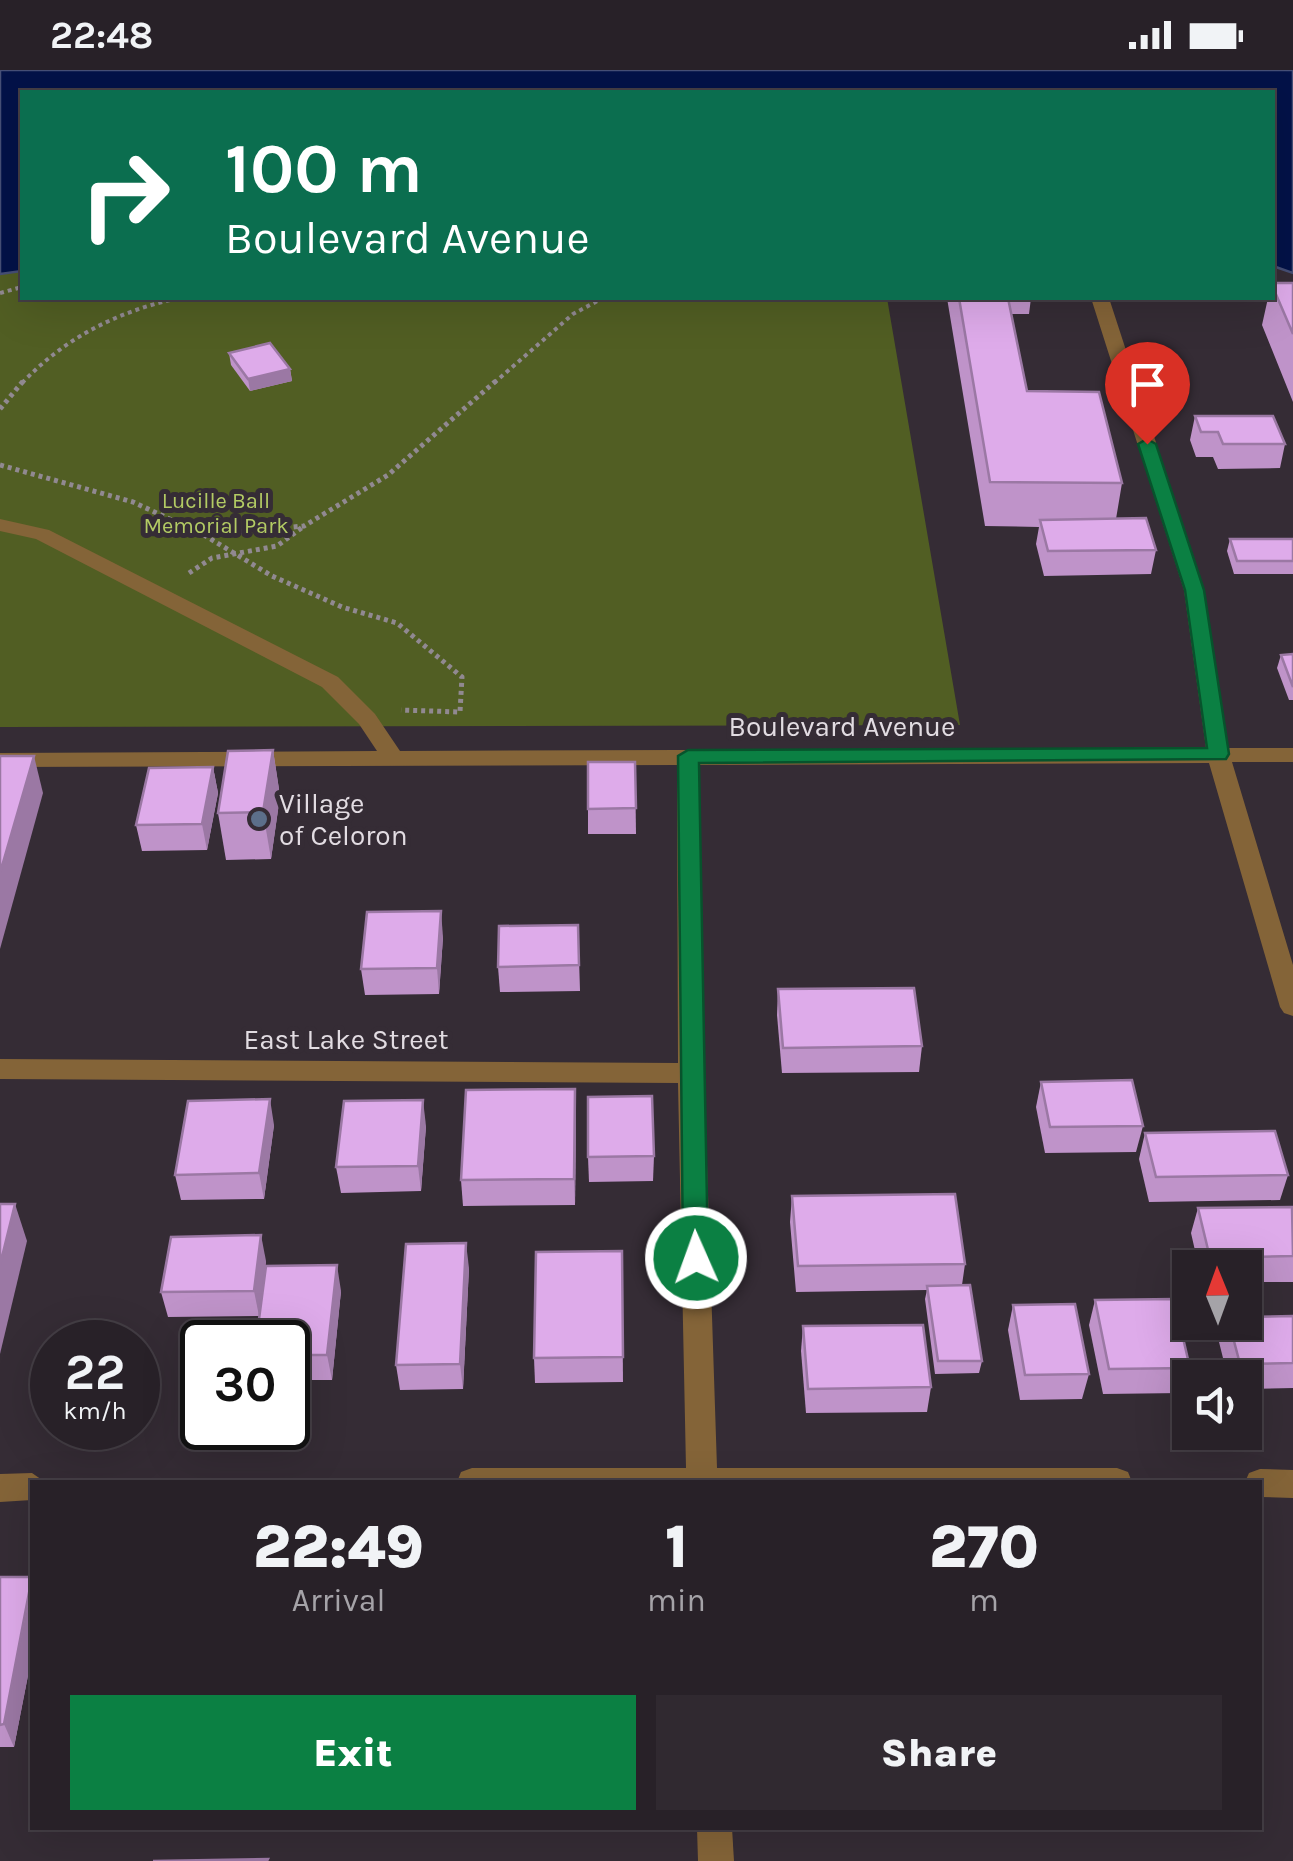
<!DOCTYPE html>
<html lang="en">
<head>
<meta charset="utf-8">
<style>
  :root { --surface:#282128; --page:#302930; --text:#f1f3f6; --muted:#a5a3a8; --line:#443e45; --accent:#0b8043 }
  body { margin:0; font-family:Karla,sans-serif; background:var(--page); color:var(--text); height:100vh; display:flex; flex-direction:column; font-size:38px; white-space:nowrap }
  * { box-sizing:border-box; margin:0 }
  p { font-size:32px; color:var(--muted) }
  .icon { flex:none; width:55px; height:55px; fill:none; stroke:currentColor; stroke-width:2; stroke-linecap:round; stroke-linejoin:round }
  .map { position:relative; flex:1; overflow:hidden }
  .side { position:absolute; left:30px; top:1410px; width:1232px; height:350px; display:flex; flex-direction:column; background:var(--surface); border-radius:0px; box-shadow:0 10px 40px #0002,0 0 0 2px var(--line) }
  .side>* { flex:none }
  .banner { position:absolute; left:20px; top:20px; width:1255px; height:210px; border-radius:0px; box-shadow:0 10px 40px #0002,0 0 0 2px var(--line); background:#0b6e4f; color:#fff; overflow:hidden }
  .needle { width:65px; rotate:359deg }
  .tools { position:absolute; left:1172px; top:1180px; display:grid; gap:20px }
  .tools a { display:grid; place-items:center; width:90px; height:90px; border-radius:0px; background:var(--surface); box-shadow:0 10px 40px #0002,0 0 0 2px var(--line); font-size:50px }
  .speed { position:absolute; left:30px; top:1250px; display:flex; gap:20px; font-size:50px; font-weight:700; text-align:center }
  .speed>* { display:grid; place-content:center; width:130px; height:130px; border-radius:50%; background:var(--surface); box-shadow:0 10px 40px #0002,0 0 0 2px var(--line); line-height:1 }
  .speed small { font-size:25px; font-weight:400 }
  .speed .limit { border:5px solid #111; border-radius:15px; background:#fff; color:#111 }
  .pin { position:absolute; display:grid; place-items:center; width:85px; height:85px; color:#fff; margin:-102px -42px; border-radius:50% 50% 50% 0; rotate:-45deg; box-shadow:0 0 10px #0007 }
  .pin .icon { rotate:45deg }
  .me { position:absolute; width:110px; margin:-55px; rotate:358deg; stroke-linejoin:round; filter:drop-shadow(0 0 8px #0008) }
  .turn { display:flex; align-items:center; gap:35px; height:210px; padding:0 40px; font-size:45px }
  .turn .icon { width:130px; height:130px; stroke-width:2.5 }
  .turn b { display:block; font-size:70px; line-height:85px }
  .eta { display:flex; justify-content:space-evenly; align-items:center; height:170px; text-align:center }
  .eta b { font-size:60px; font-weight:800; line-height:70px }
  .cta { display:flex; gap:20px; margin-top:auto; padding:20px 40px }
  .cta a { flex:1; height:115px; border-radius:0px; background:var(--accent); color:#fff; font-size:40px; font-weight:800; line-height:115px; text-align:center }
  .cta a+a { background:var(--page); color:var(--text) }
  .status { display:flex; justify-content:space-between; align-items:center; height:70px; padding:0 50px; background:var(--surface); direction:ltr }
  .status svg { height:28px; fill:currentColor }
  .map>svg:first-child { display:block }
  .green { fill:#515e23 }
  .water { fill:#031248; stroke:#464f76; stroke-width:2.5 }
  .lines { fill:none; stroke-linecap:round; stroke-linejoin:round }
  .path-far1 { stroke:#918991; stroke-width:4; stroke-dasharray:4 4; stroke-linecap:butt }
  .path { stroke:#918991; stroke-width:5; stroke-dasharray:4 4; stroke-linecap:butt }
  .minor { fill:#846438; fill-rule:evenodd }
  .wall { fill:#bf93c9 }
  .shaded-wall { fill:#9b78a4 }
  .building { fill:#deabea; stroke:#9b78a4; stroke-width:2.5 }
  .route { fill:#0b8043; stroke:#07532c; stroke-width:2.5 }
  .service-dot { fill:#5c6f8a; stroke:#352c35; stroke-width:4 }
  .labels { text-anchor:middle; stroke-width:10; stroke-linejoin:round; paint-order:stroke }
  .far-park-label { font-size:22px; fill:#b3cb64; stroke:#352c35 }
  .street-label { font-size:28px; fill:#e2dce2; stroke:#352c35 }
  .poi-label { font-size:28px; fill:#e2dce2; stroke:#352c35; text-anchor:start }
</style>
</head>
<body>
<div class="status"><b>22:48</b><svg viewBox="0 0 49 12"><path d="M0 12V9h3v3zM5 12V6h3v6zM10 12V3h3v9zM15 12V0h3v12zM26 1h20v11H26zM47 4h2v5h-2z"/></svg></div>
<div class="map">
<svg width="1293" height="1791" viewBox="0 0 1293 1791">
  <rect width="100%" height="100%" fill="#352c35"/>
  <polygon class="green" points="22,201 22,228 887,228 960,655 0,657 0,204"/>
  <polygon class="water" points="0,0 1293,0 1293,203 1273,196 1272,22 22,22 22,201 0,204"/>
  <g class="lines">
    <g class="path-far1">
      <polyline points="0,223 22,217"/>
      <path d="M22,313C66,267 117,242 178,228"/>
      <polyline points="494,313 573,244 603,228"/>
    </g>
    <g class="path">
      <polyline points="0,339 24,310"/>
      <polyline points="0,395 133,432 204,465 272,506 342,537 397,553 462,607 460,642 401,640"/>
      <polyline points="206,465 304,456 388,405 497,310"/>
      <polyline points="189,503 212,488 277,476 304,456"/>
    </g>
    <g class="minor">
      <polygon points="1091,228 1109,228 1204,520 1228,678 1293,678 1293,692 1232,692 1293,895 1293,946 1284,943 1280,937 1209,693 699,695 704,1003 717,1398 1117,1398 1128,1402 1132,1412 457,1412 461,1402 472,1398 686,1398 678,1013 0,1009 0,989 678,993 677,695 0,697 0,683 377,681 359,654 322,617 36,469 0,461 0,449 49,460 338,607 375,644 400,681 1206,678 1184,520"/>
      <polygon points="1260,1399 1293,1400 1293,1428 1260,1427 1260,1412 1245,1412 1249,1403"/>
      <polygon points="32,1403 45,1412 32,1412 32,1430 0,1432 0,1404"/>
      <polygon points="697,1758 732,1758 734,1791 698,1791"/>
    </g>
  </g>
  <g class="wall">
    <polygon points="1272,213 1293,213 1293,332 1262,255 1268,228 1272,228"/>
    <polygon points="947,228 1031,228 1029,244 1011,244 1027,321 1122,413 1116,449 1156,480 1151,504 1044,506 1036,474 1039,457 985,456"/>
    <polygon points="229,283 290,299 292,311 250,321 231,295"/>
    <polygon points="1195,346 1285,374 1280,398 1218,399 1213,387 1196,387 1190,370"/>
    <polygon points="1230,469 1293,469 1293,504 1234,504 1227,481"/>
    <polygon points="1293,584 1293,630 1289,630 1277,598 1281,585"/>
    <polygon points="273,680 280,726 271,789 226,790 218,743"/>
    <polygon points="588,692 635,692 636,764 588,764"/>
    <polygon points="213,697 218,723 207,780 142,781 136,755"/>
    <polygon points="578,855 580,921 500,922 498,897"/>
    <polygon points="443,867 439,924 365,925 361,899"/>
    <polygon points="778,919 922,976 919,1002 782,1003 777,945"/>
    <polygon points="1041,1012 1143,1056 1136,1082 1045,1083 1036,1037"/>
    <polygon points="576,1045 575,1135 463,1136 461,1110"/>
    <polygon points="274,1055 264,1129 181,1130 175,1105"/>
    <polygon points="426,1056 421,1121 341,1123 336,1097"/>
    <polygon points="1145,1063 1288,1105 1280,1130 1149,1132 1139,1089"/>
    <polygon points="654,1086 653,1111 589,1112 588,1087"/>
    <polygon points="792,1126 965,1194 962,1215 982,1291 979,1303 935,1304 925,1229 927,1220 796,1222 790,1152"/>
    <polygon points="1198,1138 1293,1139 1293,1212 1245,1212 1245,1198 1199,1198 1191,1163"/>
    <polygon points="622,1181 623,1312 535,1313 534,1288"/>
    <polygon points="266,1191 259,1246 168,1247 161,1222"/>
    <polygon points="469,1198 463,1319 400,1320 396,1295"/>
    <polygon points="341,1221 332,1310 288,1310 288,1272"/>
    <polygon points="1095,1230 1190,1298 1182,1323 1103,1324 1089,1255"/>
    <polygon points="1013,1235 1089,1304 1082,1329 1020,1330 1008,1260"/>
    <polygon points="1293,1246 1293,1318 1245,1319 1245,1308 1228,1308 1219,1272 1226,1252 1245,1252"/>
    <polygon points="803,1256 931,1317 927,1342 806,1343 801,1281"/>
    <polygon points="0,1507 32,1507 32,1585 14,1677 0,1677"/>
  </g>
  <g class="shaded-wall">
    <polygon points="290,299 292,311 250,321 248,309"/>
    <polygon points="273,680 280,726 271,789 263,742"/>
    <polygon points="34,686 43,723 0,879 0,803"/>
    <polygon points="213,697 218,723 207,780 202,754"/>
    <polygon points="441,841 443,867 439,924 437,898"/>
    <polygon points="575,1019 576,1045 575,1135 574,1109"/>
    <polygon points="270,1029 274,1055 264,1129 259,1103"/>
    <polygon points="423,1030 426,1056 421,1121 418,1096"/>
    <polygon points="15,1134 27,1171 0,1284 0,1195"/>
    <polygon points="261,1165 266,1191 259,1246 254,1221"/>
    <polygon points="466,1173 469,1198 463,1319 460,1294"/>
    <polygon points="337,1195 341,1221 332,1310 327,1285"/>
    <polygon points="32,1513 32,1585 14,1677 4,1654"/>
  </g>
  <g class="building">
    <polygon points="1272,213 1293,213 1293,264 1272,215"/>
    <polygon points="959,228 1008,228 1027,321 1099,322 1122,413 990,412"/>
    <polygon points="270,273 290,299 248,309 229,283"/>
    <polygon points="1195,346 1273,346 1285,374 1223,374 1218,362 1201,362"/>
    <polygon points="1146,448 1156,480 1048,481 1040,450"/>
    <polygon points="1230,469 1293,469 1293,491 1237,491"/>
    <polygon points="1293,584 1293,617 1281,585"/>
    <polygon points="273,680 263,742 218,743 228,681"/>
    <polygon points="0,686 34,686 0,803"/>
    <polygon points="588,692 635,692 636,738 588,739"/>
    <polygon points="213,697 202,754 136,755 149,698"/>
    <polygon points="441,841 437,898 361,899 367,842"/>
    <polygon points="578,855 579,895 498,897 499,856"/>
    <polygon points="914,918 922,976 783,978 778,919"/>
    <polygon points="1132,1010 1143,1056 1050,1057 1041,1012"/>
    <polygon points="575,1019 574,1109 461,1110 466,1020"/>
    <polygon points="652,1026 654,1086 588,1087 588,1027"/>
    <polygon points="270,1029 259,1103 175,1105 188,1031"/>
    <polygon points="423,1030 418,1096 336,1097 344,1031"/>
    <polygon points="1275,1061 1288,1105 1156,1107 1145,1063"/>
    <polygon points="955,1124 965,1194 798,1196 792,1126"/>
    <polygon points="0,1134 15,1134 0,1195"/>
    <polygon points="1292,1137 1293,1186 1210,1188 1198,1138"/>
    <polygon points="261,1165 254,1221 161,1222 171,1167"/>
    <polygon points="466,1173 460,1294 396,1295 406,1174"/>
    <polygon points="622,1181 623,1287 534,1288 536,1182"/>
    <polygon points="337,1195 327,1285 288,1285 288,1272 256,1272 266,1196"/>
    <polygon points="970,1215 982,1291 938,1291 927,1216"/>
    <polygon points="1174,1229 1190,1298 1109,1299 1095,1230"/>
    <polygon points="1075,1234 1089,1304 1025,1305 1013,1235"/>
    <polygon points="1293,1246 1293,1293 1240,1294 1229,1252 1245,1252 1245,1247"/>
    <polygon points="923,1255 931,1317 808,1319 803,1256"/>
    <polygon points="0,1507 32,1507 4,1654 0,1655"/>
    <polygon points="268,1789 267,1791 153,1791"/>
  </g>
  <polygon class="route" points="1147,369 1156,374 1204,520 1229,684 1226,689 699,693 708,1188 705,1196 696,1199 686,1196 683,1188 678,686 688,680 1207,678 1185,520 1138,374"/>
  <circle class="service-dot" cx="259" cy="749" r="10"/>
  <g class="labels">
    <g class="far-park-label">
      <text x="216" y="438">Lucille Ball<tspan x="216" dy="25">Memorial Park</tspan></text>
    </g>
    <g class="street-label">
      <text x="842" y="666">Boulevard Avenue</text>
      <text x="346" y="979">East Lake Street</text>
    </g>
    <g class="poi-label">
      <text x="279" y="743">Village<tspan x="279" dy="32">of Celoron</tspan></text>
    </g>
  </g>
</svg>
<div class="tools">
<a><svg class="needle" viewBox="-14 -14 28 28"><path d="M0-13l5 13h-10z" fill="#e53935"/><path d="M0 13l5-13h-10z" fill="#a5a3a8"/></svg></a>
<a><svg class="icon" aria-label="sound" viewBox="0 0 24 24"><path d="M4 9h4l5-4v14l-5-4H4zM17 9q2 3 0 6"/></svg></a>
</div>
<div class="speed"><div>22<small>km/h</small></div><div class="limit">30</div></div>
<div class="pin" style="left:1147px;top:374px;background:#d93025"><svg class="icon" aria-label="arrive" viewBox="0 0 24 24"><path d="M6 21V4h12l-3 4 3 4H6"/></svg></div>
<svg class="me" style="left:696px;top:1188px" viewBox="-20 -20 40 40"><circle r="17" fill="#0b8043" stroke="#fff" stroke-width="3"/><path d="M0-11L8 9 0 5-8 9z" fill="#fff"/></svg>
<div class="banner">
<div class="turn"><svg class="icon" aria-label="right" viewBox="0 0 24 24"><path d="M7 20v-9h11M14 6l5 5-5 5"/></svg><div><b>100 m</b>Boulevard Avenue</div></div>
</div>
<section class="side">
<div class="eta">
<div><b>22:49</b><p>Arrival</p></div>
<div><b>1</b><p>min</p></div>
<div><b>270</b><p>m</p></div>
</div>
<div class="cta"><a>Exit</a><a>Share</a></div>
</section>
</div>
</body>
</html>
